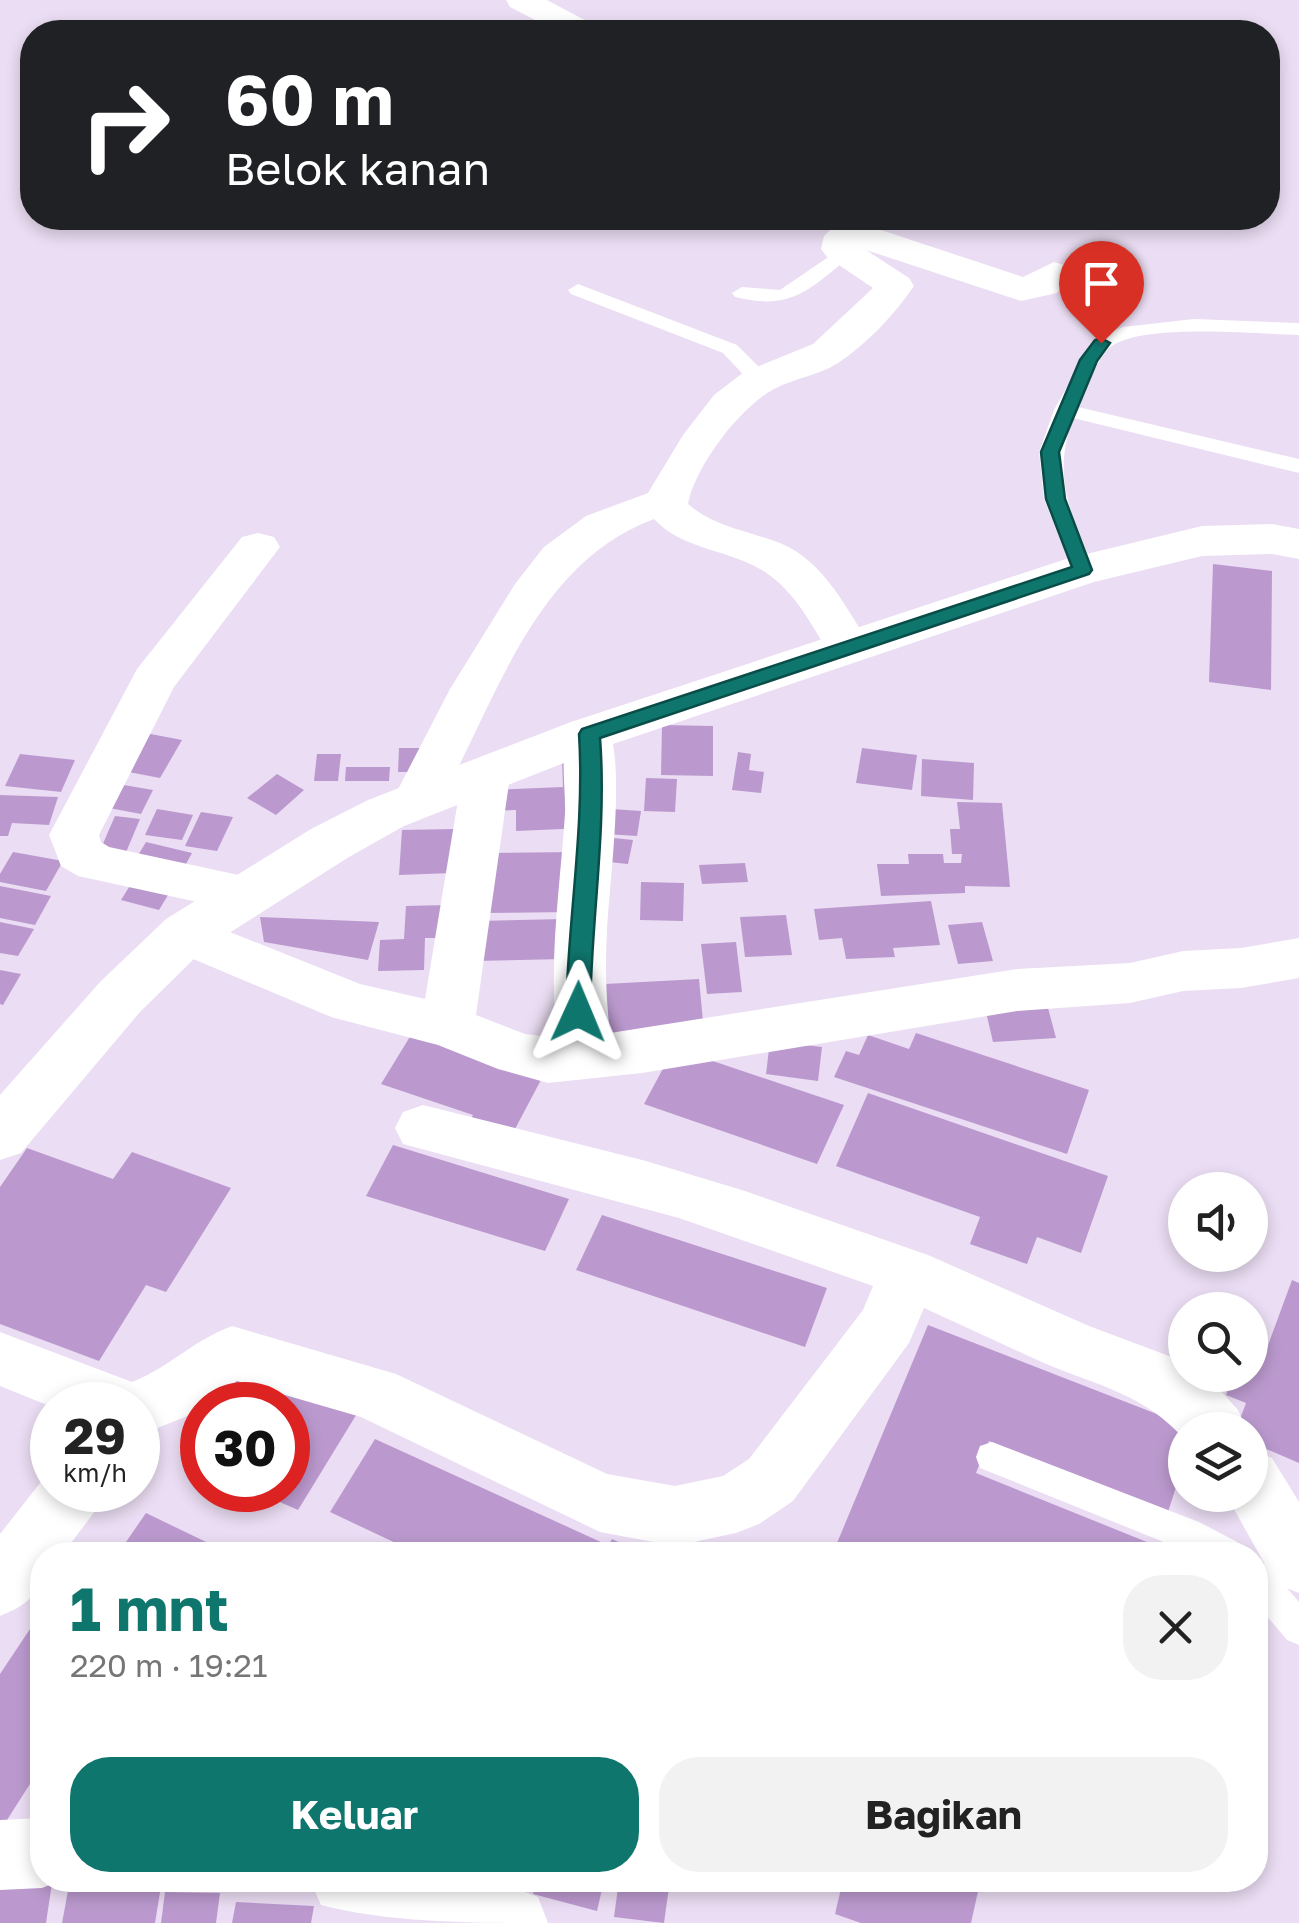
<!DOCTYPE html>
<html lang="id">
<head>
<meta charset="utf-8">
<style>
  :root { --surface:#fff; --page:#f2f2f2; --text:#222; --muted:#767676; --accent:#0f766e }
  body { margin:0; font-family:"Golos Text",sans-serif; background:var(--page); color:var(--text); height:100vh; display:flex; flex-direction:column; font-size:38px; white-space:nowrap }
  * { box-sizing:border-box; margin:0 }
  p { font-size:32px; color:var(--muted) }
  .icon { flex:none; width:55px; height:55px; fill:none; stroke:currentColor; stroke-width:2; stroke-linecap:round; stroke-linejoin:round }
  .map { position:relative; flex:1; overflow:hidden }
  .side { position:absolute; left:30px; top:1542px; width:1238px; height:350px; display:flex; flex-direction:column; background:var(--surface); border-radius:40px; box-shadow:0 5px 15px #0003 }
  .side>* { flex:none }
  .banner { position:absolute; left:20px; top:20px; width:1260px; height:210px; border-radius:40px; box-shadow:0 5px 15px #0003; background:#202124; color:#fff; overflow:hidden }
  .tools { position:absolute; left:1168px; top:1172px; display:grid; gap:20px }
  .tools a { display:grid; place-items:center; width:100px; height:100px; border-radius:50%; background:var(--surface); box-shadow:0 5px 15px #0003; font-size:50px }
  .speed { position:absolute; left:30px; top:1382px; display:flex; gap:20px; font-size:50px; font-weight:700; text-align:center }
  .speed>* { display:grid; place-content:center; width:130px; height:130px; border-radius:50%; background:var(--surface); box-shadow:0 5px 15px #0003; line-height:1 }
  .speed small { font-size:25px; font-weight:400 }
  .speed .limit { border:15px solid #d22; background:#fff; color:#111 }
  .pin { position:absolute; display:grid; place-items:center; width:85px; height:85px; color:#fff; margin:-102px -42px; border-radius:50% 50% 50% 0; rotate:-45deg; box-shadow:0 0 10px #0007 }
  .pin .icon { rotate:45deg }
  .me { position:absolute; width:110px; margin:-55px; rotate:1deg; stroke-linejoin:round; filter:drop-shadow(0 0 8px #0008) }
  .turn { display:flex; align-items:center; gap:35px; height:210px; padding:0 40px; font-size:45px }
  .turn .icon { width:130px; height:130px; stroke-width:2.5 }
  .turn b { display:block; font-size:70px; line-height:85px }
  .round { display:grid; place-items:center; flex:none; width:105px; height:105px; border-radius:40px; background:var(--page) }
  .overview { display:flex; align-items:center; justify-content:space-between; height:170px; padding:0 40px }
  h1 { font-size:60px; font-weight:700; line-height:75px; color:var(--accent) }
  .action { display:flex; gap:20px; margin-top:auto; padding:20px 40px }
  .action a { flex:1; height:115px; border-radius:40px; background:var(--accent); color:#fff; font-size:40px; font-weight:700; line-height:115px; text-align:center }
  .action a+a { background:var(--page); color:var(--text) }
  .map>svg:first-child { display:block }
  .building { fill:#bb99ce }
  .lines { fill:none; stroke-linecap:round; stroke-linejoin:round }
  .service { fill:#fff; fill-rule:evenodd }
  .minor { fill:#fff; fill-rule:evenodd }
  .tertiary { fill:#fff; fill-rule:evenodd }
  .route { fill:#0f766e; stroke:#0a4d48; stroke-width:2.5 }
</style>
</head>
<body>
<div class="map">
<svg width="1299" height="1923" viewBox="0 0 1299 1923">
  <rect width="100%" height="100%" fill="#ebddf3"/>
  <g class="building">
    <polygon points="1213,564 1272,571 1271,690 1209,682"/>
    <polygon points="662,725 713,726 713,776 661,775"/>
    <polygon points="135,731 182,740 160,778 113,769"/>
    <polygon points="399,748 425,748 424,772 398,772"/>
    <polygon points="862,748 917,755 912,790 856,783"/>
    <polygon points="738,752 751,754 749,770 764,772 761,793 732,790"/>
    <polygon points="20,754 75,760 61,792 5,786"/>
    <polygon points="317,754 341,754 338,781 314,781"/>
    <polygon points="562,759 586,828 516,831 516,810 491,811 491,790 563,787"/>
    <polygon points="922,759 974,763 973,800 921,796"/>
    <polygon points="346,767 390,767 389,781 345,781"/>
    <polygon points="277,774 304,790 276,815 247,798"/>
    <polygon points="646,778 677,779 675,812 644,811"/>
    <polygon points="106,782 153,790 141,814 93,805"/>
    <polygon points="0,795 58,797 49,825 12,823 8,836 0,836"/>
    <polygon points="957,802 1002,803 1010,887 965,886 965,893 881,896 877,864 909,864 908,854 943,854 944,863 961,863 962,854 952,854 950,829 960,829"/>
    <polygon points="596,808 641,811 637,836 605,834"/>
    <polygon points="157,809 193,815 182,840 145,835"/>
    <polygon points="201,812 233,817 217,851 185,846"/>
    <polygon points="115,816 140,819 124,857 98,855"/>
    <polygon points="454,829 452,873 399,875 402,830"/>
    <polygon points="594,836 633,840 628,864 589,860"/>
    <polygon points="146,842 192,853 181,873 134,862"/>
    <polygon points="13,852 63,861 46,891 0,882 0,874"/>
    <polygon points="574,852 573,912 483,913 491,853"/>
    <polygon points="745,863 748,882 702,884 699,865"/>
    <polygon points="136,876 174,885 159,910 121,900"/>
    <polygon points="641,882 684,883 683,921 640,920"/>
    <polygon points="0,886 51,896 35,925 0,918"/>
    <polygon points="931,901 940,945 893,948 895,957 846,959 842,938 819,940 814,909"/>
    <polygon points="447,905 445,938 425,938 424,970 378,971 380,940 404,939 406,906"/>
    <polygon points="786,915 792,955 745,957 740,917"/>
    <polygon points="260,917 379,922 368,960 264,942"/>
    <polygon points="564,919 564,959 475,961 476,921"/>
    <polygon points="0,922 34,929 18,956 0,953"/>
    <polygon points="982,922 993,961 958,964 948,925"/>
    <polygon points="736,942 742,992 707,994 701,944"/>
    <polygon points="0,970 21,974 3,1005 0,1004"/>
    <polygon points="699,979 704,1032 588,1038 586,985"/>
    <polygon points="1048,1008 1056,1038 993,1042 986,1012"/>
    <polygon points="916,1033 1089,1090 1067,1154 834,1077 846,1051 859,1055 868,1035 909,1049"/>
    <polygon points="411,1035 542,1078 505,1148 463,1134 473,1115 381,1084"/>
    <polygon points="770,1041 822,1047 818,1081 766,1074"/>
    <polygon points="674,1048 844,1105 817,1164 644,1104"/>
    <polygon points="868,1093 1108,1176 1081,1253 1037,1237 1027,1264 970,1244 980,1217 836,1166"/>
    <polygon points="393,1145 569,1199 545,1251 366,1196"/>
    <polygon points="27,1148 113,1179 132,1152 231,1188 166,1292 146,1285 99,1361 0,1324 0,1187"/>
    <polygon points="602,1215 827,1288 805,1347 576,1270"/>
    <polygon points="1292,1280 1299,1283 1299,1463 1250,1442 1250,1430 1236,1430 1246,1403 1226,1395 1233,1375 1250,1375 1250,1341 1267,1348"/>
    <polygon points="928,1325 1198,1430 1185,1430 1185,1459 1168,1512 989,1441 976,1473 1179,1555 832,1555"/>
    <polygon points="229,1356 358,1412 298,1510 253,1490 288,1490 288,1405 202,1405 202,1431 185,1423"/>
    <polygon points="375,1439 603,1543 596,1555 421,1555 330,1512"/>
    <polygon points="146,1513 233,1555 117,1555"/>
    <polygon points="612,1539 647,1555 603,1555"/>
    <polygon points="42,1611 42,1765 0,1831 0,1674"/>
    <polygon points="70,1880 162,1880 155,1923 62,1923"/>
    <polygon points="537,1880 604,1880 597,1911 533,1894"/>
    <polygon points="619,1880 670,1880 664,1923 614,1917"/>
    <polygon points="843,1880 958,1880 979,1887 971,1923 861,1923 835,1914"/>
    <polygon points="0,1883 52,1883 46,1923 0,1923"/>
    <polygon points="165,1892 220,1893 216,1923 161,1923"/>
    <polygon points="236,1902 314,1906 311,1923 232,1923"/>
  </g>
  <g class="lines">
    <g class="service">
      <path d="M843,247L850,249V257C808,290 792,311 735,297L732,293L742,287L780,290Z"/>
      <polygon points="578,284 737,345 771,379 768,384 752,384 723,353 571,294 568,290"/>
      <path d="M1194,319L1299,323V335C1258,334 1145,323 1112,346C1097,356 1087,390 1078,407L1299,459V473L1073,418C1051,480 1072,513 1094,570L1090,575H1074L1044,499L1039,452L1054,410L1094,339L1123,327Z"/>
      <polygon points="992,1442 1199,1522 1241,1544 1246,1555 1196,1555 980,1468 976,1457 980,1446"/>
      <polygon points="1255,1560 1267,1565 1299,1602 1299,1645 1287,1640 1255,1602"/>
    </g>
    <g class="minor">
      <polygon points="506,0 547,0 594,25 599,32 558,32 510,7"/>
      <path d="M842,218H882L875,228L1023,277L1054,262L1085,271L1090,279L1085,287L1062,288L1057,293L1021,301L866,250L909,278L914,286C894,315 868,343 838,363C818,376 794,378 774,389C739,408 695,467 688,504C714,527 749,531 780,543C824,561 847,609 871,647L864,658L848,662L832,658C813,628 796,592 765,572C730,549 684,551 654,519C530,565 494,710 434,813L417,819L400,813L392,801L450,689L515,584L544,547L586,516L648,493L683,435L714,395L744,372L813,344L873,288L827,257L821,249L824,236Z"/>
      <polygon points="258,533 274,537 280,547 174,687 99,835 101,842 109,847 266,881 274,894 266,907 248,913 78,876 61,866 49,835 137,669 242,537"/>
      <path d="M589,717L606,722C627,758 609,885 607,931C605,965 606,999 610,1033L1017,969L1130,963L1183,951L1241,948L1299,938V978L1241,988L1183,991L1130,1003L1017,1011L642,1073L548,1083L498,1069L438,1045L331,1017L167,948L159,934L167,920L185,914L360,984L425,999L462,776L469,764L486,759L503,764L510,776L476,1015L525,1034L557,1038C548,963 560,889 565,814C566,786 558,746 572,722Z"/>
      <path d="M423,1105L646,1161L745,1191L928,1255L1089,1326L1177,1359L1185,1363V1375L1207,1376L1238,1410L1247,1430H1185V1440C1145,1394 1098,1386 1044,1363C1004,1345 964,1326 924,1308L909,1343L793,1501L759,1524L736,1533L675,1546L600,1532L361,1417L237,1381L202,1405V1410L138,1436V1405L52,1407L0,1386V1332L132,1382C170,1367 192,1341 232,1326L396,1374L607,1474L675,1486L723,1476L749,1459L863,1310L873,1286L679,1218L403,1144L395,1128L403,1112Z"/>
      <polygon points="1250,1450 1272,1458 1299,1502 1299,1593 1276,1584 1226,1495 1250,1495"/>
      <path d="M51,1469L52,1490H105L95,1511L62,1555H42C42,1591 33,1603 0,1616V1534Z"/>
      <polygon points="42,1818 42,1880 62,1880 42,1888 0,1890 0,1820"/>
      <path d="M310,1880H493L538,1897L548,1923C474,1923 390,1923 321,1905Z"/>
    </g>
    <polygon class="tertiary" points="1272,524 1299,529 1299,559 1272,554 1202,556 1094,582 607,746 404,826 349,857 204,949 140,1012 21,1153 0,1160 0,1095 100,982 166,919 311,829 368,800 571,722 1066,559 1202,526"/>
  </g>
  <path class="route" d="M1101,338L1110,343L1097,361L1059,452L1065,499L1092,570L1089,574L600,738C607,829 591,921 590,1012L586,1018H570L566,1012C568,919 585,826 579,734L582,729L1072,567L1046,499L1041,452L1080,360L1095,340Z"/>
</svg>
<div class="tools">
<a><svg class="icon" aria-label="sound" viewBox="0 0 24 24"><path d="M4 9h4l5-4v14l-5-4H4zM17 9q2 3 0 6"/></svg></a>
<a><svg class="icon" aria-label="search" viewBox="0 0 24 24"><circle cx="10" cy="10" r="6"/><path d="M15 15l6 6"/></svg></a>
<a><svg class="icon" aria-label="layers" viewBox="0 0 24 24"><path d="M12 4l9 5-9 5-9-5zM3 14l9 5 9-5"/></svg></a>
</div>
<div class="speed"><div>29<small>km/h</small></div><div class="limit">30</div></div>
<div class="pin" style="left:1101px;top:343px;background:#d93025"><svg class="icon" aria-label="arrive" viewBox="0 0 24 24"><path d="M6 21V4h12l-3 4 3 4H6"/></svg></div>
<svg class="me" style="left:578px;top:1012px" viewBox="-20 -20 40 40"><path d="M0-17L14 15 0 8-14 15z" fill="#0f766e" stroke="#fff" stroke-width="4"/></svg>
<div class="banner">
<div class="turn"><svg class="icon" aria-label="right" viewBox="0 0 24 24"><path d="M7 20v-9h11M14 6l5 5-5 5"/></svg><div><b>60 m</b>Belok kanan</div></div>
</div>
<section class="side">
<div class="overview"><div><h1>1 mnt</h1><p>220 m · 19:21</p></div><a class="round"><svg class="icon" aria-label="close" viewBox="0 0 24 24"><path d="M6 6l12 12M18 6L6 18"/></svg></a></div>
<div class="action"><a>Keluar</a><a>Bagikan</a></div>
</section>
</div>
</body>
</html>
